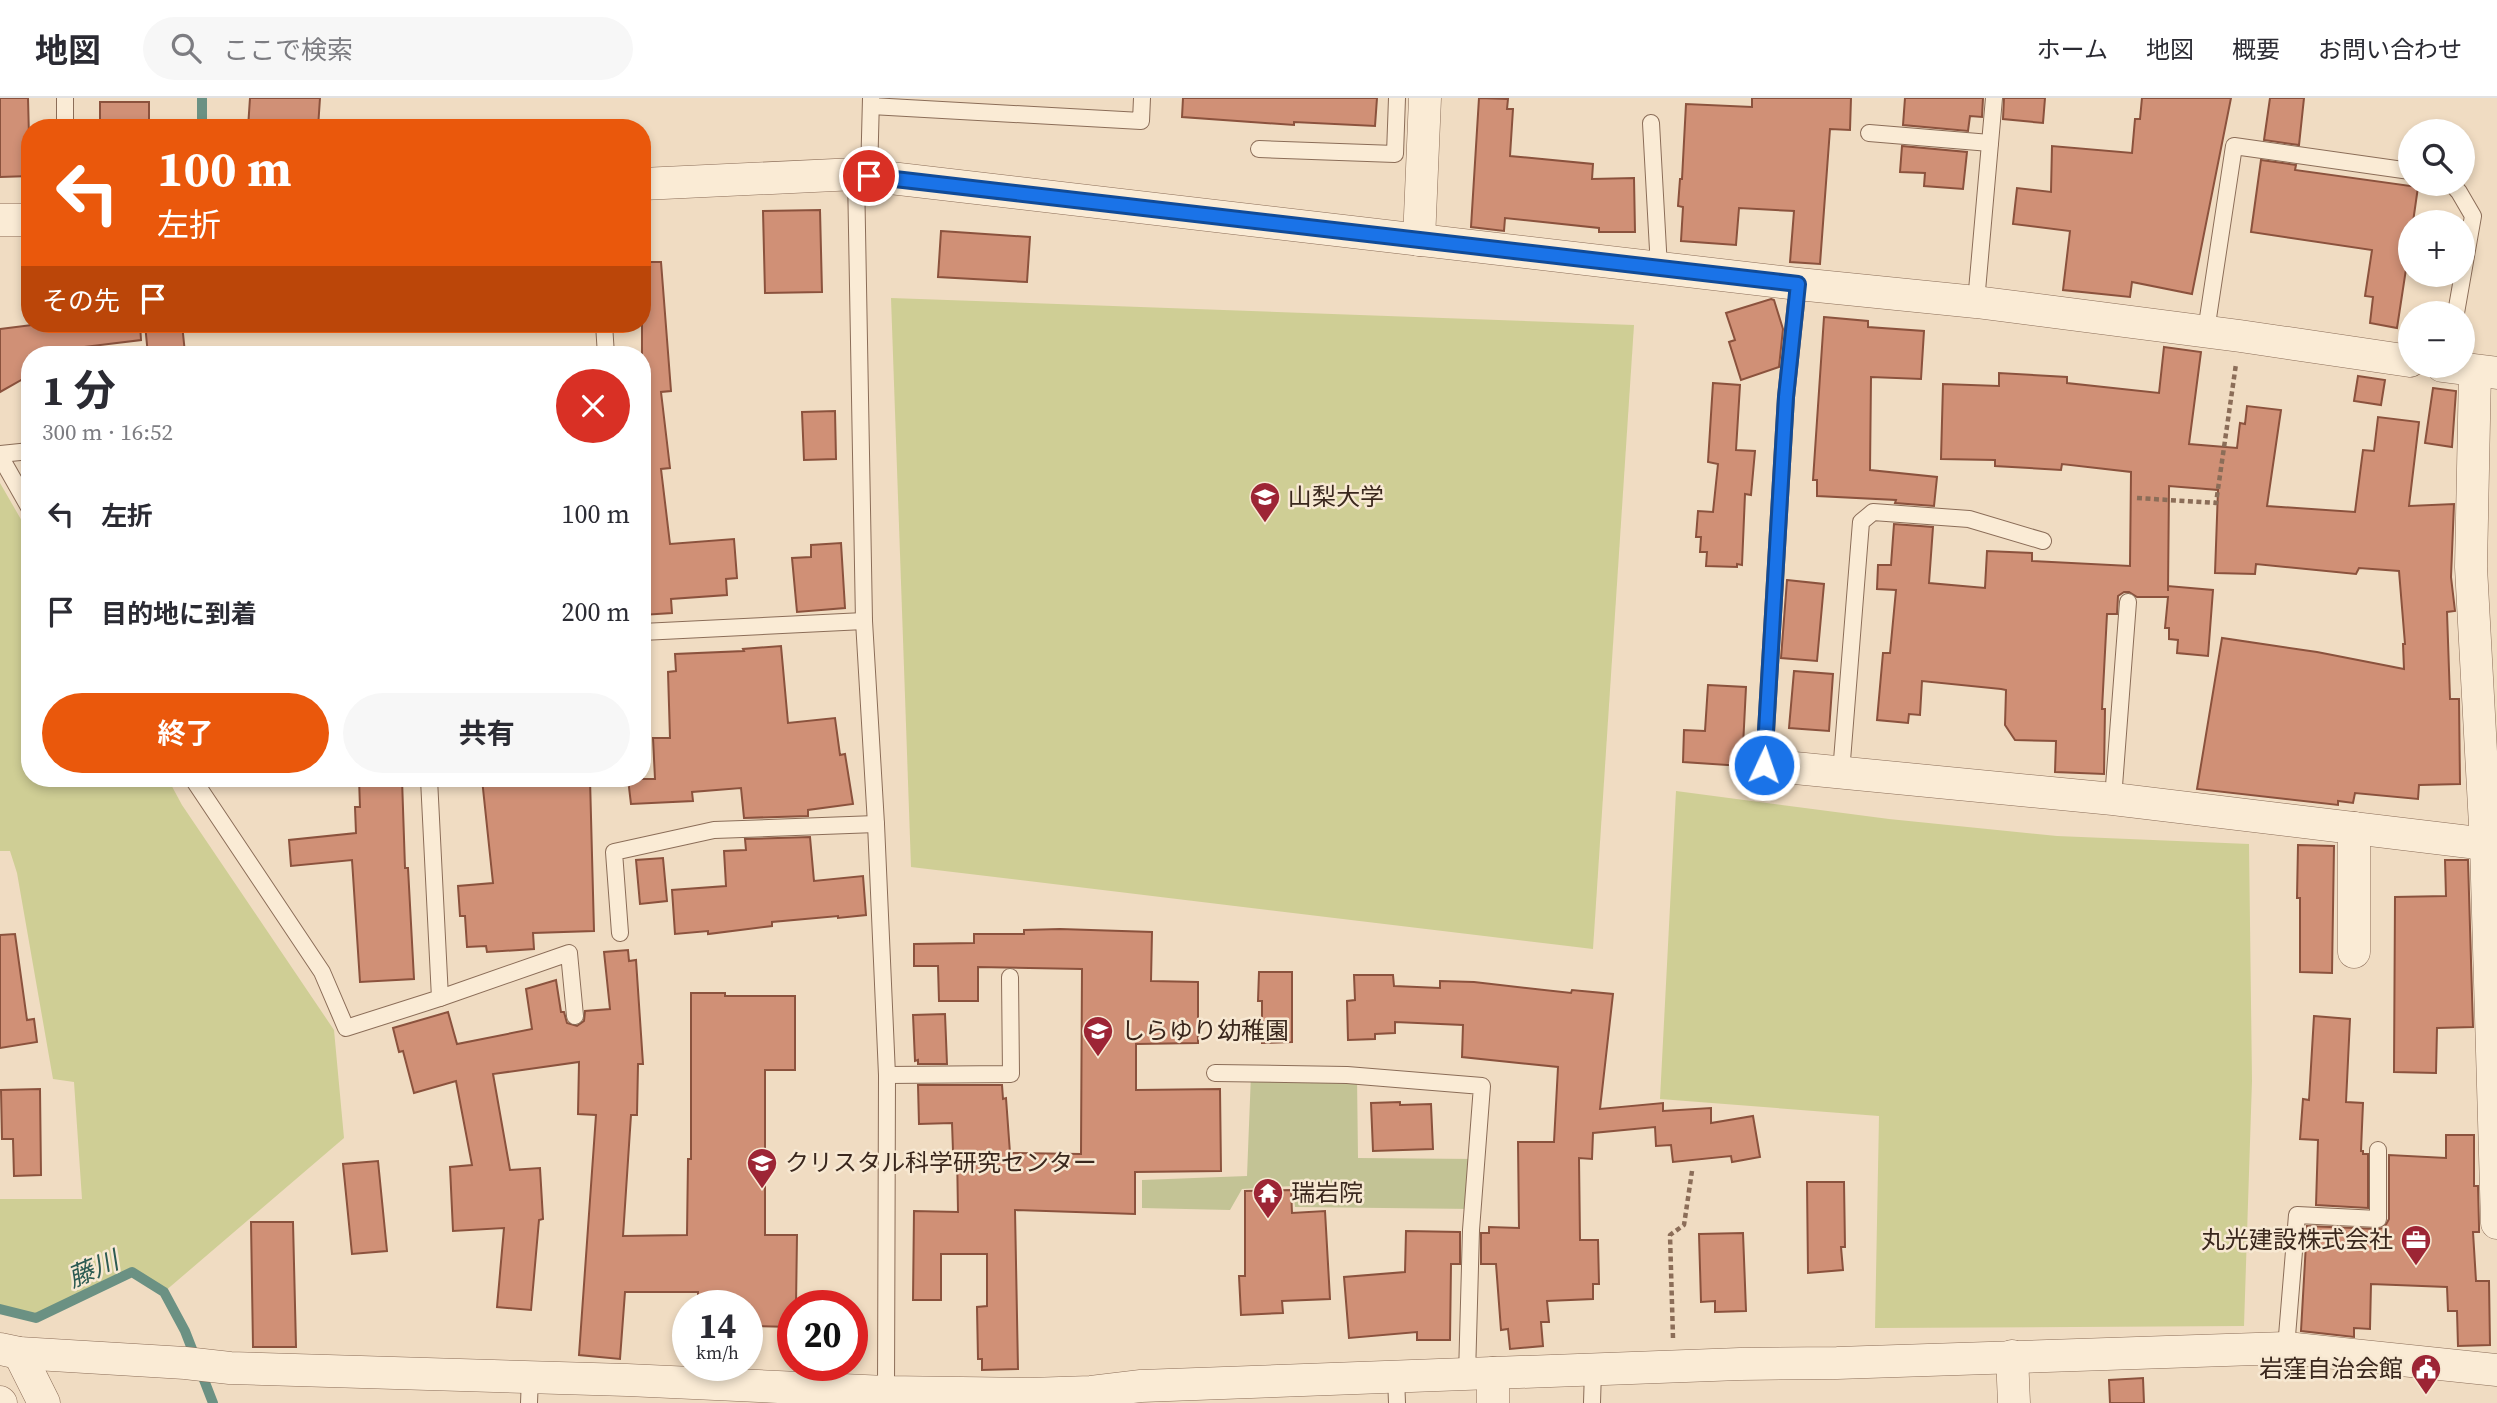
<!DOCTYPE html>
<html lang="ja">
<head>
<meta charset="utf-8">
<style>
  :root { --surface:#fff; --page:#f7f7f7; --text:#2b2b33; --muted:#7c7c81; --line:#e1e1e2; --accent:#ea580c }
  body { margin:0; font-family:"Source Serif 4","Noto Sans JP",serif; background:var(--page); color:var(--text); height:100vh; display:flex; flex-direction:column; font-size:26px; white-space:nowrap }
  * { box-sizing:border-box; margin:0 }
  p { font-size:23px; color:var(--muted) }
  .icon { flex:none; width:38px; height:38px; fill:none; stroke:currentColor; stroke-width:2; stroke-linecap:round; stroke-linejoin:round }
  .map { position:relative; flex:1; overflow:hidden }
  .sheet { position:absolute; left:21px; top:248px; width:630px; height:441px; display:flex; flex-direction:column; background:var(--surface); border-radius:28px; box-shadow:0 4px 10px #0003 }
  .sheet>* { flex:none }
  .top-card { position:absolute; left:21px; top:21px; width:630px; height:214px; border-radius:28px; box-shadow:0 4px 10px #0003; background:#ea580c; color:#fff; overflow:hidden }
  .controls { position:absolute; left:2398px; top:21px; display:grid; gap:14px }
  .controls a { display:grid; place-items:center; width:77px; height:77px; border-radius:50%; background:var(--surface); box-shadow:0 4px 10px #0003; font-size:35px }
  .speed { position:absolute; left:672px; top:1192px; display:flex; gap:14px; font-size:35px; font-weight:700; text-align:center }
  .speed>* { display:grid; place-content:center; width:91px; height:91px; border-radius:50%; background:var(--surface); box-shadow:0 4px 10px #0003; line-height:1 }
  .speed small { font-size:18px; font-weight:400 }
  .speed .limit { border:10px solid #d22; background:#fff; color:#111 }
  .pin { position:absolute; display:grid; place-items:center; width:60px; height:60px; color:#fff; margin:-30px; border:4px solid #fff; border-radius:50%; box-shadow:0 2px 7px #0007 }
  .me { position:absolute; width:77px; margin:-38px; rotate:3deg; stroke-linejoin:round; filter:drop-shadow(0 0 5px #0008) }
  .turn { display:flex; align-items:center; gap:24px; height:147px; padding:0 21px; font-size:32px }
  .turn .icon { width:91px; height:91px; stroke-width:2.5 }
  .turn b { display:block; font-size:49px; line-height:60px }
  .then { display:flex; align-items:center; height:66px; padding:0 21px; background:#0003; gap:14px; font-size:26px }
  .round { display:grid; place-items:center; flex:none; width:74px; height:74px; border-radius:37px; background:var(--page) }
  .headline { display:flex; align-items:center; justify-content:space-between; height:119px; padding:0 21px }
  h1 { font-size:42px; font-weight:700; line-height:52px }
  .button { display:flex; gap:14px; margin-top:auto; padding:14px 21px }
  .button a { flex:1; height:80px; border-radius:42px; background:var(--accent); color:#fff; font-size:28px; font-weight:700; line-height:80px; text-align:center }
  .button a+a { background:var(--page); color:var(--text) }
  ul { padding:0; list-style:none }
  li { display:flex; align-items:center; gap:21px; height:98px; padding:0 21px }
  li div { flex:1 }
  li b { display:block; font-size:26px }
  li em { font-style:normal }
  header { display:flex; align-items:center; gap:42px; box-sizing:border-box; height:98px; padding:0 35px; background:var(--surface); border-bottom:2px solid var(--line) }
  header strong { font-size:33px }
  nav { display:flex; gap:38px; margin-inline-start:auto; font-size:24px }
  .search { width:490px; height:63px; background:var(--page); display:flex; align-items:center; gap:18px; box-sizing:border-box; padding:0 24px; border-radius:38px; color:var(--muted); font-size:26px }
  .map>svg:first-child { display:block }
  .green { fill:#cfce95 }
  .cemetery { fill:#c3c395 }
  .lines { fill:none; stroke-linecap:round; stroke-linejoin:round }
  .stream { stroke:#6b9183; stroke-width:10 }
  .building { fill:#d09076; stroke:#8b523d; stroke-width:2 }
  .service-casing { stroke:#8b6d58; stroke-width:18 }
  .minor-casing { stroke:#8b6d58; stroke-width:33 }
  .path { stroke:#8b6d58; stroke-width:4.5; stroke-dasharray:5 3.5; stroke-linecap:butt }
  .service { stroke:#faebd5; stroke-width:16 }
  .minor { stroke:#faebd5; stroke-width:32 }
  .route-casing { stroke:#114b97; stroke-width:18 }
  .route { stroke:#1a73e8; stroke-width:12 }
  .labels { text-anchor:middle; stroke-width:5; stroke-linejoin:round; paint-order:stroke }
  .poi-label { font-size:24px; fill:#3a271d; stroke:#f7e8d2; text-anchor:start }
  .water-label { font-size:26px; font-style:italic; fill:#2b5a52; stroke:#f7e8d2 }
</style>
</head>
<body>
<header>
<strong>地図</strong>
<div class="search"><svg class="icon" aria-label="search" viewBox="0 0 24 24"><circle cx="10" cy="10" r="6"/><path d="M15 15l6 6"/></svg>ここで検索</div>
<nav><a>ホーム</a><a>地図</a><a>概要</a><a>お問い合わせ</a></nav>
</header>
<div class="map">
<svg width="2497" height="1305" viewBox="0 0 2497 1305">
  <rect width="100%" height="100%" fill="#f0dcc2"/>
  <g class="green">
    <polygon points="891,200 1634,227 1593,851 911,769"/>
    <polygon points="0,385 30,437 30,681 168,681 182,707 334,932 344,1040 164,1194 132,1174 36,1220 0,1211 0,1101 82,1101 74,984 53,981 17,775 10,753 0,753"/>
    <polygon points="1676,693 1889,721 2057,738 2249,746 2252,983 2244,1228 1875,1230 1879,1018 1660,1001"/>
  </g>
  <polygon class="cemetery" points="1251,976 1357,978 1358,1060 1477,1061 1473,1111 1295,1109 1293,1088 1242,1091 1230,1112 1142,1110 1142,1082 1247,1078"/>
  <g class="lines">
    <g class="stream">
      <polyline points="202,30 202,0"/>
      <polyline points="0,1211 36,1220 132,1174 164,1194 185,1233 213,1305"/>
    </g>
  </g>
  <g class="building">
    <polygon points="0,0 28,0 30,78 0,79"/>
    <polygon points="250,0 320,0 318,30 248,30"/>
    <polygon points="1183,0 1377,0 1375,28 1294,24 1294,27 1182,19"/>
    <polygon points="1479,0 1508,1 1507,11 1513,11 1510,58 1593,66 1592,81 1634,80 1635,134 1599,134 1599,130 1505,120 1504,133 1471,129"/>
    <polygon points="1752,0 1851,0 1850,32 1830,31 1820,166 1790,164 1794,113 1739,110 1736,147 1681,143 1683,109 1678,108 1680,81 1682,81 1686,6 1752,9"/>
    <polygon points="1905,0 1983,0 1982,19 1970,18 1968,33 1903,27"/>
    <polygon points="2004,0 2045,0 2043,25 2003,21"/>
    <polygon points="2142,0 2231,0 2192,196 2132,184 2130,199 2063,192 2070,133 2013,126 2017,90 2051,94 2052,48 2132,55 2135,21 2140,21"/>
    <polygon points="2270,0 2304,0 2299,47 2264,42"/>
    <rect x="100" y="4" width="49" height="26"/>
    <polygon points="1902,48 1967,54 1963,91 1924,88 1925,75 1900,74"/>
    <polygon points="2261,62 2296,67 2295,72 2418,89 2413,124 2410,124 2410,145 2397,230 2370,225 2373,199 2365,198 2372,152 2251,134"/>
    <polygon points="820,112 822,194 765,195 763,113"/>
    <polygon points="941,133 1030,139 1027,184 938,179"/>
    <polygon points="642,164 661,164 671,293 661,294 670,370 661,371 670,446 734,441 737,480 726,481 727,497 671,501 672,515 642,517"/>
    <polygon points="1771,201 1774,202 1783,231 1779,269 1741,282 1729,244 1735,242 1726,215"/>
    <polygon points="1824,219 1868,223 1868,229 1924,233 1921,281 1871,279 1870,372 1937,379 1934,408 1895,405 1896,402 1817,398 1817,382 1813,382"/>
    <polygon points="40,226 140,226 141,242 67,251 68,257 30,257 30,277 0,294 0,231"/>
    <polygon points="145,226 182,226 185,255 148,257"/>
    <polygon points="2164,249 2201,254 2189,346 2237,350 2240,325 2245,326 2247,308 2281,312 2267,408 2355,414 2363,352 2374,353 2378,319 2419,324 2409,408 2454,406 2451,479 2455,513 2447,514 2450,601 2459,601 2460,686 2419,687 2418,701 2355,695 2353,705 2338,703 2338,707 2197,691 2222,540 2317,554 2404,571 2403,546 2405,546 2399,473 2359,470 2356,476 2256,466 2255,476 2215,475 2218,392 2169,388 2168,493 2168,488 2213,492 2208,558 2177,555 2178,542 2169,541 2169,530 2165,530 2168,499 2137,499 2129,494 2124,494 2118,498 2117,516 2107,516 2102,611 2105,611 2104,676 2055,674 2056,643 2015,642 2005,627 2006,592 2001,591 1922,583 1920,617 1909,616 1908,625 1877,622 1883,555 1890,555 1896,492 1877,491 1878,467 1891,467 1894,426 1933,429 1929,485 1985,490 1987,453 2032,455 2032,463 2130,468 2131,374 2062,366 2061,372 1995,368 1995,362 1941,361 1943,286 1999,288 1999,275 2067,279 2067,285 2159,295"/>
    <polygon points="2358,278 2385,282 2381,307 2354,303"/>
    <polygon points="1713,285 1740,287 1736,352 1755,353 1751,397 1745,396 1742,467 1737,466 1737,469 1706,468 1707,454 1700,454 1701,439 1696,439 1698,413 1713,414 1718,366 1708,364"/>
    <polygon points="2433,290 2456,293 2452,349 2425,345"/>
    <polygon points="835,313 836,361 804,362 802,314"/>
    <polygon points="841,445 845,510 797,514 792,460 811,459 811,447"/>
    <polygon points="1787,482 1824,486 1817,563 1781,560"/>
    <polygon points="781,548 788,625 835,620 840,657 845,656 853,706 808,712 808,718 744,720 741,690 692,694 693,703 631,706 628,681 655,681 653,640 670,640 668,574 676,573 675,556 744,553 743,551"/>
    <polygon points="1794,573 1833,576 1829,633 1789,630"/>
    <polygon points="1708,587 1746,589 1742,668 1683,664 1684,632 1705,633"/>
    <polygon points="359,681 402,681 405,770 408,770 414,881 360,884 352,762 291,768 289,742 356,735 355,709 360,709"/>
    <polygon points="482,681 590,681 594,833 533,835 534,851 487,854 486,848 467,849 465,818 460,818 458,788 493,785"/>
    <polygon points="810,739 814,783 863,778 866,817 838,820 838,818 772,824 772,828 708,836 708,833 675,836 672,792 726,788 724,753 746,752 745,741"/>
    <polygon points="2298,747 2334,748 2332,875 2300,874 2300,800 2297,800"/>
    <polygon points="663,760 667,803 640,806 636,762"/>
    <polygon points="2445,762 2468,762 2473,929 2437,930 2436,975 2394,974 2395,799 2446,798"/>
    <polygon points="1060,831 1152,834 1151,883 1198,884 1198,945 1136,946 1136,992 1220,991 1221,1073 1135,1074 1135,1116 1015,1112 1018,1271 982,1272 982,1261 978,1261 977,1209 987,1208 987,1156 941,1156 941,1202 913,1202 914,1113 958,1114 957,1053 953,1053 952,1025 919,1026 918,987 1002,987 1003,1001 1006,1000 1010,1055 1081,1056 1082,871 978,869 978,903 939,903 938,868 914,868 914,846 974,845 974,836 1024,836 1024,832"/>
    <polygon points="15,836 27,922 34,921 37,944 0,950 0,837"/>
    <polygon points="628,852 629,863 636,862 643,966 638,966 637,1017 631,1017 623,1138 687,1137 688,1061 691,1061 691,895 725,895 725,898 795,898 795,972 765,972 765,1137 797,1137 796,1208 793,1208 793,1229 747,1228 747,1208 698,1208 698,1194 625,1194 620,1261 579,1257 596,1017 578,1016 579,964 493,976 510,1072 540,1070 543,1121 539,1122 531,1212 497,1209 504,1130 453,1133 450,1069 472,1067 456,983 414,995 403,953 399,954 393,930 448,914 457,946 532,931 526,891 556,882 561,914 564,914 567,925 577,928 584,923 585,913 610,911 604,854"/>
    <polygon points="1259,874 1292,874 1292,944 1262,945 1262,903 1258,903"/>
    <polygon points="1354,877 1393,877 1394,888 1440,890 1440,883 1474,884 1571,895 1572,892 1613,896 1600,1011 1663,1005 1663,1013 1711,1010 1711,1025 1753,1018 1760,1059 1732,1064 1731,1058 1673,1064 1671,1047 1656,1048 1655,1029 1593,1035 1592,1061 1579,1060 1580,1142 1598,1142 1599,1186 1593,1186 1593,1201 1547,1203 1549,1224 1541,1224 1543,1248 1510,1251 1508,1231 1501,1232 1496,1166 1481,1166 1481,1135 1489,1135 1489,1129 1519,1130 1518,1044 1554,1044 1558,969 1462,959 1463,927 1395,924 1395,935 1375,936 1375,941 1348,942 1347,903 1355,902"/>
    <polygon points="945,916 947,966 918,966 918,962 915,963 913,917"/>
    <polygon points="2314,918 2350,921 2346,1004 2363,1005 2361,1053 2363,1053 2363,1056 2368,1056 2368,1110 2316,1107 2318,1042 2300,1041 2303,1001 2309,1002"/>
    <polygon points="40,991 41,1077 14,1078 13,1041 2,1041 1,992"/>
    <polygon points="1400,1004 1400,1007 1431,1006 1433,1051 1373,1053 1371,1005"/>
    <polygon points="2446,1037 2474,1037 2474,1088 2478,1088 2479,1128 2479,1134 2473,1134 2476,1183 2489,1183 2490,1247 2458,1248 2457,1213 2448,1213 2447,1189 2371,1186 2370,1231 2354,1230 2354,1239 2301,1233 2307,1128 2377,1131 2384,1130 2389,1121 2389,1057 2446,1060"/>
    <polygon points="378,1063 387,1153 352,1156 343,1066"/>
    <polygon points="1807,1084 1844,1084 1845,1149 1841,1149 1843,1172 1808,1175"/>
    <polygon points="1291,1092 1292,1115 1325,1113 1330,1201 1282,1203 1283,1215 1241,1217 1239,1178 1245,1178 1245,1093"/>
    <polygon points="251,1124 293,1124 296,1249 253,1249"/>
    <polygon points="1406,1133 1460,1134 1460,1166 1451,1166 1450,1242 1417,1242 1417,1234 1349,1240 1344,1179 1405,1174"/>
    <polygon points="1743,1135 1746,1213 1715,1214 1715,1203 1701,1204 1699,1136"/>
    <polygon points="2143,1280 2144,1305 2110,1305 2109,1282"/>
  </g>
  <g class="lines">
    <g class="service-casing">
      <g id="service">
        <polyline points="871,8 1141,23 1142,0"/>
        <polyline points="1651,25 1659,170"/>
        <polyline points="65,30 65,0"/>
        <polyline points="1869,35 1990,45"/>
        <polyline points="1259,51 1395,56 1397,0"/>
        <polyline points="856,76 864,523 876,726 887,977 886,1294"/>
        <polyline points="869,78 871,0"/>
        <polyline points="2452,86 2459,94 2473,118 2456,215"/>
        <polyline points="1976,204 1994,0"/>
        <polyline points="604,226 606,257"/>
        <polyline points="2206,233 2234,48 2410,73"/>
        <polyline points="0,356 30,353"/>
        <polyline points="0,358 30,411"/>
        <polyline points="642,534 864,523"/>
        <polyline points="1764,667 1786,299 1798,186"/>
        <polyline points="1841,675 1861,424 1873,414 1969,421 2043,443"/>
        <polyline points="193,681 322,874 346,930 440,900 429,681"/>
        <polyline points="2113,701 2128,504"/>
        <polyline points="620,835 614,754 714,732 876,726"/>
        <polyline points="440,900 569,855 575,918"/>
        <polyline points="1215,975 1347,977 1482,988 1471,1132 1467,1277"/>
        <polyline points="887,977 1011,976 1010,879"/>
        <polyline points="2286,1250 2297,1117 2378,1121 2378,1052"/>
        <polyline points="1396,1279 1397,1305"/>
        <polyline points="529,1305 530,1279"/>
        <polyline points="1592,1305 1593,1272"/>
      </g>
    </g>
    <g class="minor-casing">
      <g id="minor">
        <polyline points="642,86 856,76 1798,186 1976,204 2240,238 2410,263"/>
        <polyline points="0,122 30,122"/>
        <polyline points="1419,142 1425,0"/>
        <polyline points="2442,268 2497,275"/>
        <polyline points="2475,273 2471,469 2486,746 2497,1125"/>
        <polyline points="1764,667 2113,701 2486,746"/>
        <polyline points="2354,854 2354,730"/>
        <polyline points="0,1251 19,1255 185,1265 230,1270 627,1282 886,1294 1029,1296 1091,1294 1141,1288 1740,1266 1837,1265 2286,1250 2497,1272"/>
        <polyline points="19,1255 44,1305"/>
        <polyline points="2012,1258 2014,1305"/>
        <polyline points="0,1304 1,1305"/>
        <polyline points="1493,1305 1493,1275"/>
      </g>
    </g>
    <g class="path">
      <polyline points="2137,400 2216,405 2236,266"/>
      <polyline points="1673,1240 1670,1137 1684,1127 1692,1073"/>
    </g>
    <use href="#service" class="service"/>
    <use href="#minor" class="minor"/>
  </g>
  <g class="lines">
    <g class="route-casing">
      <polyline id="route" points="869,78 1798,186 1786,299 1764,667"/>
    </g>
    <use href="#route" class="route"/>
  </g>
  <defs>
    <g id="university-pin" transform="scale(1.575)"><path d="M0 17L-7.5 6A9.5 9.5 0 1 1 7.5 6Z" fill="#9d2535" stroke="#f7e8d2"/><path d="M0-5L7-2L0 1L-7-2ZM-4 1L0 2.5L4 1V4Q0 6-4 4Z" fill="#fff"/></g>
    <g id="school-pin" transform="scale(1.575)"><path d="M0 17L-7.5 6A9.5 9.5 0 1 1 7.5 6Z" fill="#9d2535" stroke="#f7e8d2"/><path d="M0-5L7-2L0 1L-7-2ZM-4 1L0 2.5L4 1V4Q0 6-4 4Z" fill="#fff"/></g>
    <g id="temple-pin" transform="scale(1.575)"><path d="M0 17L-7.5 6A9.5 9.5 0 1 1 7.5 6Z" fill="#9d2535" stroke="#f7e8d2"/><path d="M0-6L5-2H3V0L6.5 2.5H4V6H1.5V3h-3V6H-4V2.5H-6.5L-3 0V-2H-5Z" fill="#fff"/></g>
    <g id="office-pin" transform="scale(1.575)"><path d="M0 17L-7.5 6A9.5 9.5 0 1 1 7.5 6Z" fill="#9d2535" stroke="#f7e8d2"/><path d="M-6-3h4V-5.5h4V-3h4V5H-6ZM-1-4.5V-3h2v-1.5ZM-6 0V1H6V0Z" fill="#fff"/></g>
    <g id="civic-pin" transform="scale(1.575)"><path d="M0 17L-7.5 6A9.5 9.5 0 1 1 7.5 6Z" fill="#9d2535" stroke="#f7e8d2"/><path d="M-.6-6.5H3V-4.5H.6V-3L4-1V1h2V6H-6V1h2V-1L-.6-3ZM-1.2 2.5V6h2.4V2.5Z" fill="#fff"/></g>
  </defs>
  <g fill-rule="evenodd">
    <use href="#university-pin" x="1265" y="399"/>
    <use href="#school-pin" x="1098" y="933"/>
    <use href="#university-pin" x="762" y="1065"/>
    <use href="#temple-pin" x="1268" y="1095"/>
    <use href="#office-pin" x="2416" y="1142"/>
    <use href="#civic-pin" x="2426" y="1271"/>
  </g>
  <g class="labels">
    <g class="poi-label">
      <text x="1288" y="407">山梨大学</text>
      <text x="1121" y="941">しらゆり幼稚園</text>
      <text x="785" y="1073">クリスタル科学研究センター</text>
      <text x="1291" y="1103">瑞岩院</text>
      <text x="2393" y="1150" text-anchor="end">丸光建設株式会社</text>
      <text x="2403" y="1279" text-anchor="end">岩窪自治会館</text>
    </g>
    <g class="water-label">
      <text transform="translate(93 1171) rotate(-23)" y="9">藤川</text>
    </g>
  </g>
</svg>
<div class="controls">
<a><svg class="icon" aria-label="search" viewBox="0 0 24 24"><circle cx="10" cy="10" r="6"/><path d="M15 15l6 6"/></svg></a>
<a>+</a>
<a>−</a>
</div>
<div class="speed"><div>14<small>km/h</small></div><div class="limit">20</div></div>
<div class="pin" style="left:869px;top:78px;background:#d93025"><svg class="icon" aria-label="arrive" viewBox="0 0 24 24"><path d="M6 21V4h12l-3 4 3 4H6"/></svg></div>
<svg class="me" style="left:1764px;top:667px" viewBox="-20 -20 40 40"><circle r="17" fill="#1a73e8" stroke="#fff" stroke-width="3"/><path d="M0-11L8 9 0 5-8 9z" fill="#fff"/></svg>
<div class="top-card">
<div class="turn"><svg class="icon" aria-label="left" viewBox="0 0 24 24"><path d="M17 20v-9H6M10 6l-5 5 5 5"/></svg><div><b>100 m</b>左折</div></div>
<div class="then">その先<svg class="icon" aria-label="arrive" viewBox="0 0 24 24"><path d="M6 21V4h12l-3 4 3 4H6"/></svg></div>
</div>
<section class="sheet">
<div class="headline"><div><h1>1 分</h1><p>300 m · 16:52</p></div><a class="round" style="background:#d93025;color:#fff"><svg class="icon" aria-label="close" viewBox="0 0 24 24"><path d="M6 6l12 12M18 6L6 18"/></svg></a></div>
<ul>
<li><svg class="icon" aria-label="left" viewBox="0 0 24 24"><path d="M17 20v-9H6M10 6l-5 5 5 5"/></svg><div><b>左折</b></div><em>100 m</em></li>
<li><svg class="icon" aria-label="arrive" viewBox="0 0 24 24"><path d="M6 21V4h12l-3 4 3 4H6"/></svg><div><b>目的地に到着</b></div><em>200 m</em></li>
</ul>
<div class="button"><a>終了</a><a>共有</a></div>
</section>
</div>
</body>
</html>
